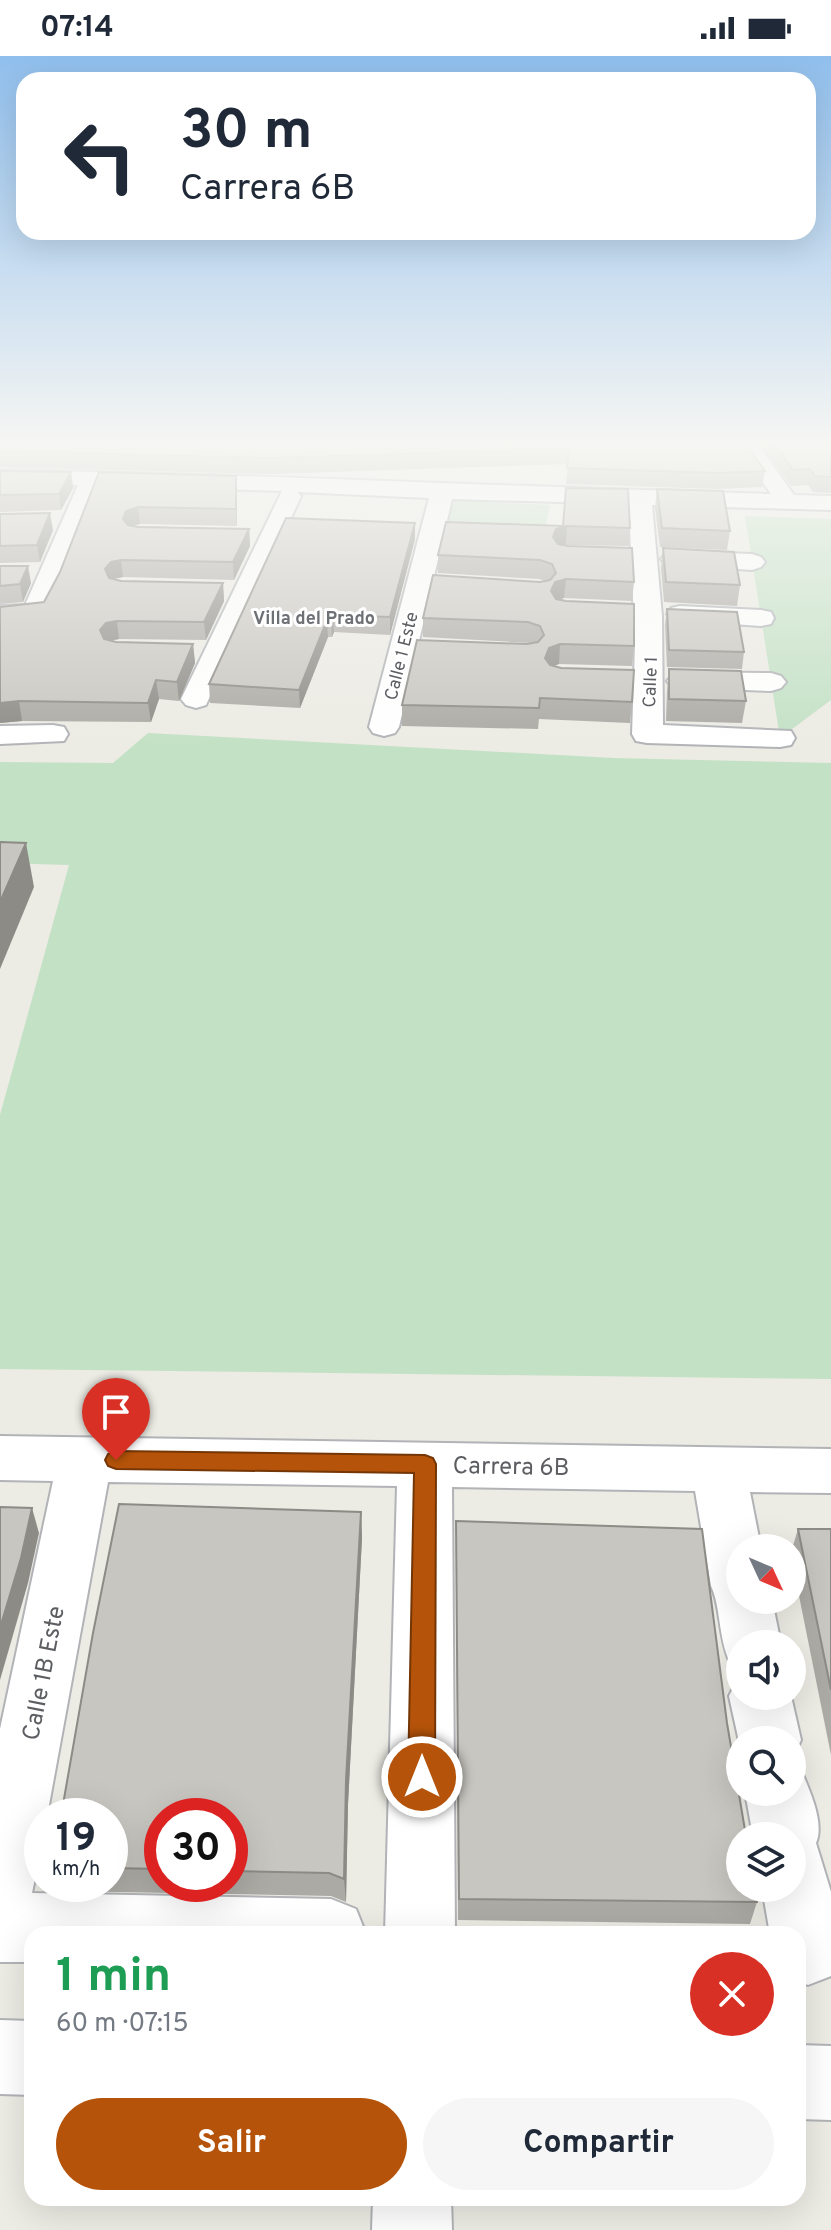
<!DOCTYPE html>
<html lang="es">
<head>
<meta charset="utf-8">
<style>
  :root { --surface:#fff; --page:#f6f6f7; --text:#1f2937; --muted:#747a83; --accent:#b45309 }
  body { margin:0; font-family:Overpass,sans-serif; background:var(--page); color:var(--text); height:100vh; display:flex; flex-direction:column; font-size:30px; white-space:nowrap }
  * { box-sizing:border-box; margin:0 }
  p { font-size:26px; color:var(--muted) }
  .icon { flex:none; width:44px; height:44px; fill:none; stroke:currentColor; stroke-width:2; stroke-linecap:round; stroke-linejoin:round }
  .map { position:relative; flex:1; overflow:hidden }
  .side { position:absolute; left:24px; top:1870px; width:782px; height:280px; display:flex; flex-direction:column; background:var(--surface); border-radius:24px; box-shadow:0 8px 32px #0002 }
  .side>* { flex:none }
  .banner { position:absolute; left:16px; top:16px; width:800px; height:168px; border-radius:24px; box-shadow:0 8px 32px #0002; background:#fff; color:var(--text); overflow:hidden }
  .needle { width:52px; rotate:134deg }
  .controls { position:absolute; left:726px; top:1478px; display:grid; gap:16px }
  .controls a { display:grid; place-items:center; width:80px; height:80px; border-radius:50%; background:var(--surface); box-shadow:0 8px 32px #0002; font-size:40px }
  .speed { position:absolute; left:24px; top:1742px; display:flex; gap:16px; font-size:40px; font-weight:700; text-align:center }
  .speed>* { display:grid; place-content:center; width:104px; height:104px; border-radius:50%; background:var(--surface); box-shadow:0 8px 32px #0002; line-height:1 }
  .speed small { font-size:20px; font-weight:400 }
  .speed .limit { border:12px solid #d22; background:#fff; color:#111 }
  .pin { position:absolute; display:grid; place-items:center; width:68px; height:68px; color:#fff; margin:-82px -34px; border-radius:50% 50% 50% 0; rotate:-45deg; box-shadow:0 0 8px #0007 }
  .pin .icon { rotate:45deg }
  .me { position:absolute; width:88px; margin:-44px; rotate:0deg; stroke-linejoin:round; filter:drop-shadow(0 0 6px #0008) }
  .turn { display:flex; align-items:center; gap:28px; height:168px; padding:0 32px; font-size:36px }
  .turn .icon { width:104px; height:104px; stroke-width:2.5 }
  .turn b { display:block; font-size:56px; line-height:68px }
  .round { display:grid; place-items:center; flex:none; width:84px; height:84px; border-radius:42px; background:var(--page) }
  .summary { display:flex; align-items:center; justify-content:space-between; height:136px; padding:0 32px }
  h1 { font-size:48px; font-weight:700; line-height:60px; color:#1e9e55 }
  .primary-button { display:flex; gap:16px; margin-top:auto; padding:16px 32px }
  .primary-button a { flex:1; height:92px; border-radius:48px; background:var(--accent); color:#fff; font-size:32px; font-weight:700; line-height:92px; text-align:center }
  .primary-button a+a { background:var(--page); color:var(--text) }
  .status { display:flex; justify-content:space-between; align-items:center; height:56px; padding:0 40px; background:var(--surface); direction:ltr }
  .status svg { height:22px; fill:currentColor }
  .map>svg:first-child { display:block }
  .green { fill:#c3e1c5 }
  .lines { fill:none; stroke-linecap:round; stroke-linejoin:round }
  .minor-casing { stroke:#b1b3b7; stroke-width:4 }
  .minor { fill:#fff; fill-rule:evenodd }
  .wall { fill:#acaaa5; fill-rule:evenodd }
  .shaded-wall { fill:#8c8b86 }
  .building { fill:#c8c6c0; stroke:#8c8b86; stroke-width:2 }
  .route { fill:#b45309; stroke:#753606; stroke-width:2 }
  .labels { text-anchor:middle; stroke-width:6; stroke-linejoin:round; paint-order:stroke }
  .far-neighbourhood-label { font-size:18px; font-weight:bold; fill:#6d7074; stroke:#fff }
  .far-street-label { font-size:18px; fill:#5c5e62; stroke:#fff }
  .near-street-label { font-size:24px; fill:#5c5e62; stroke:#fff }
</style>
</head>
<body>
<div class="status"><b>07:14</b><svg viewBox="0 0 49 12"><path d="M0 12V9h3v3zM5 12V6h3v6zM10 12V3h3v9zM15 12V0h3v12zM26 1h20v11H26zM47 4h2v5h-2z"/></svg></div>
<div class="map">
<svg width="831" height="2174" viewBox="0 0 831 2174">
  <rect width="100%" height="100%" fill="#ecebe4"/>
  <g class="green">
    <polygon points="443,444 550,449 543,481 435,465"/>
    <polygon points="745,460 831,463 831,644 780,682"/>
    <polygon points="148,677 613,702 831,707 831,1323 0,1313 0,1059 69,809 0,807 0,706 113,707"/>
  </g>
  <g class="lines">
    <g class="minor-casing">
      <g id="minor">
        <path d="M735,387H757L794,439L831,440V454L652,449L662,560L663,669L791,675L795,682L791,689L780,691L647,687L636,685L632,678L635,589L629,448L452,443L399,671L395,677L384,680L373,677L369,671L429,442L297,436L301,440L206,649L196,652L186,649L181,643L282,435L96,429L98,432L44,562L0,566V550L25,549L78,429L0,428V414C257,418 514,431 771,438Z"/>
        <polygon points="674,495 752,498 761,501 765,506 761,511 752,514 665,508 661,503 665,498"/>
        <polygon points="680,550 761,554 771,556 774,562 771,568 761,570 671,564 667,558 671,552"/>
        <polygon points="682,616 771,617 781,620 786,626 781,632 771,635 672,631 667,625 672,619"/>
        <polygon points="53,669 64,671 68,678 64,685 0,688 0,670"/>
        <path d="M0,1380L831,1393V1437L750,1436L761,1492H740V1544H772L781,1588H740V1611L730,1607C718,1581 721,1551 711,1530L695,1435L452,1431L455,1878H385L397,1430L108,1426L47,1760H42V1788L32,1837L331,1843L356,1853L366,1878H32V1906H0V1673L53,1425L0,1424Z"/>
        <polygon points="740,1619 740,1640 791,1640 801,1684 792,1704 792,1684 740,1684 740,1690 729,1640"/>
        <path d="M792,1710L801,1714C809,1733 825,1767 816,1787L831,1836V1920L808,1929L798,1925V1878H770L762,1832H792V1780H753L745,1736H792Z"/>
        <polygon points="0,1964 32,1965 32,2039 0,2038"/>
        <polygon points="798,1989 831,1990 831,2064 798,2063"/>
        <polygon points="373,2142 451,2142 452,2174 372,2174"/>
      </g>
    </g>
    <use href="#minor" class="minor"/>
  </g>
  <g class="wall">
    <polygon points="0,387 745,387 765,415 762,431 717,433 566,428 568,408 270,418 0,411"/>
    <polygon points="759,387 831,387 831,437 813,436 808,429 791,430"/>
    <polygon points="0,415 71,416 73,432 61,454 0,456"/>
    <polygon points="99,416 237,437 237,470 140,468 133,470 249,473 250,490 234,524 123,521 113,523 121,525 223,527 224,545 206,584 119,583 110,585 116,586 193,588 195,607 179,645 159,643 151,666 22,665 0,667 0,551 44,546 60,516"/>
    <polygon points="657,433 730,475 727,494 660,491 655,452"/>
    <polygon points="0,458 53,474 40,506 0,507"/>
    <polygon points="563,470 630,472 629,490 564,489 634,526 632,545 564,542 560,543 634,590 632,610 559,608 554,610 632,646 630,667 539,663 538,673 402,670 402,649 527,588 531,587 423,581 423,562 545,525 539,523 438,517 438,499"/>
    <polygon points="415,483 390,579 334,576 332,581 328,581 300,652 210,647 209,628"/>
    <polygon points="663,492 740,529 737,550 664,546 661,512"/>
    <polygon points="0,510 31,527 23,546 0,548"/>
    <polygon points="667,553 744,596 742,613 667,611 665,569"/>
    <polygon points="669,613 746,645 742,667 666,665 667,635"/>
    <path d="M361,1456L362,1482L348,1748L346,1846L331,1840L60,1835L58,1828H110V1760ZM162,1760H230V1828H162Z"/>
    <polygon points="456,1465 727,1667 757,1846 750,1868 458,1864"/>
    <polygon points="798,1473 831,1473 831,1699 792,1505 792,1493"/>
  </g>
  <g class="shaded-wall">
    <polygon points="71,416 73,432 61,454 59,438"/>
    <polygon points="236,420 237,437 237,470 236,453"/>
    <polygon points="138,451 140,468 128,471 123,463 126,455"/>
    <polygon points="50,457 53,474 40,506 37,489"/>
    <polygon points="415,467 415,483 390,579 390,561"/>
    <polygon points="567,470 566,488 555,491 553,481 556,473"/>
    <polygon points="249,473 250,490 234,524 233,506"/>
    <polygon points="121,504 123,521 113,523 108,530 105,513 111,506"/>
    <polygon points="28,510 31,527 23,546 20,528"/>
    <polygon points="566,523 564,542 554,545 551,535 555,526"/>
    <polygon points="223,527 224,545 206,584 204,566"/>
    <polygon points="333,559 334,576 332,581 331,564"/>
    <polygon points="327,564 328,581 300,652 299,634"/>
    <polygon points="117,565 119,583 108,585 102,592 100,574 106,567"/>
    <polygon points="193,588 195,607 179,645 177,626"/>
    <polygon points="560,588 559,608 548,612 545,602 549,592"/>
    <polygon points="156,624 159,643 151,666 148,647"/>
    <polygon points="19,645 22,665 0,667 0,647"/>
    <polygon points="26,787 34,831 0,913 0,846"/>
    <polygon points="32,1452 39,1477 28,1527 0,1624 0,1572"/>
    <polygon points="361,1456 362,1482 348,1748 346,1846 344,1823 346,1724"/>
  </g>
  <g class="building">
    <polygon points="0,387 745,387 765,415 719,417 567,412 569,393 269,402 0,395"/>
    <polygon points="773,387 831,387 831,421 815,420 810,413 793,414"/>
    <polygon points="0,415 71,416 59,438 0,439"/>
    <polygon points="99,416 236,420 236,453 138,451 126,455 123,463 128,469 138,471 249,473 233,506 121,504 111,506 105,513 109,522 121,525 223,527 204,566 117,565 106,567 100,574 104,583 116,586 193,588 177,626 156,624 148,647 19,645 0,647 0,551 44,546 60,516"/>
    <polygon points="566,432 628,433 630,472 567,470 556,473 553,481 558,488 568,490 632,492 634,526 566,523 555,526 551,535 556,543 566,545 634,548 634,590 560,588 549,592 545,602 550,609 561,612 634,614 632,646 540,642 539,652 402,649 417,584 527,588 538,586 544,579 540,570 528,566 423,562 433,519 540,526 550,524 556,517 552,508 540,504 438,499 446,466 563,470"/>
    <polygon points="657,433 723,435 730,475 662,472"/>
    <polygon points="50,457 37,489 0,490 0,458"/>
    <polygon points="286,462 415,467 390,561 333,559 331,564 327,564 299,634 209,628"/>
    <polygon points="663,492 734,496 740,529 666,526"/>
    <polygon points="0,510 28,510 20,528 0,530"/>
    <polygon points="667,553 737,556 744,596 669,594"/>
    <polygon points="669,613 741,615 746,645 669,643"/>
    <polygon points="0,786 26,787 0,846"/>
    <polygon points="119,1448 361,1456 346,1724 344,1823 329,1817 230,1815 230,1760 162,1760 162,1813 110,1812 110,1760 61,1760 93,1577"/>
    <polygon points="0,1451 32,1452 21,1502 0,1572"/>
    <polygon points="456,1465 702,1473 727,1667 746,1780 740,1780 740,1832 755,1832 757,1846 459,1843"/>
    <polygon points="798,1473 831,1473 831,1634"/>
  </g>
  <linearGradient id="sky" x2="0" y2="1"><stop stop-color="#90bfed"/><stop offset="0.56" stop-color="#f6f6f3"/><stop offset="1" stop-color="#f6f6f3" stop-opacity="0"/></linearGradient>
  <rect width="831" height="691" fill="url(#sky)"/>
  <polygon class="route" points="116,1395 425,1399 433,1402 436,1408 435,1721 431,1730 422,1734 412,1730 408,1721 414,1417 116,1413 108,1410 105,1404 108,1398"/>
  <g class="labels">
    <g class="far-neighbourhood-label">
      <text x="314" y="568">Villa del Prado</text>
    </g>
    <g class="far-street-label">
      <text transform="translate(401 600) rotate(-76)" y="6">Calle 1 Este</text>
      <text transform="translate(650 626) rotate(-88)" y="6">Calle 1</text>
    </g>
    <g class="near-street-label">
      <text transform="translate(511 1410) rotate(1)" y="8">Carrera 6B</text>
      <text transform="translate(43 1617) rotate(-79)" y="8">Calle 1B Este</text>
    </g>
  </g>
</svg>
<div class="controls">
<a><svg class="needle" viewBox="-14 -14 28 28"><path d="M0-13l5 13h-10z" fill="#e53935"/><path d="M0 13l5-13h-10z" fill="#747a83"/></svg></a>
<a><svg class="icon" aria-label="sound" viewBox="0 0 24 24"><path d="M4 9h4l5-4v14l-5-4H4zM17 9q2 3 0 6"/></svg></a>
<a><svg class="icon" aria-label="search" viewBox="0 0 24 24"><circle cx="10" cy="10" r="6"/><path d="M15 15l6 6"/></svg></a>
<a><svg class="icon" aria-label="layers" viewBox="0 0 24 24"><path d="M12 4l9 5-9 5-9-5zM3 14l9 5 9-5"/></svg></a>
</div>
<div class="speed"><div>19<small>km/h</small></div><div class="limit">30</div></div>
<div class="pin" style="left:116px;top:1404px;background:#d93025"><svg class="icon" aria-label="arrive" viewBox="0 0 24 24"><path d="M6 21V4h12l-3 4 3 4H6"/></svg></div>
<svg class="me" style="left:422px;top:1721px" viewBox="-20 -20 40 40"><circle r="17" fill="#b45309" stroke="#fff" stroke-width="3"/><path d="M0-11L8 9 0 5-8 9z" fill="#fff"/></svg>
<div class="banner">
<div class="turn"><svg class="icon" aria-label="left" viewBox="0 0 24 24"><path d="M17 20v-9H6M10 6l-5 5 5 5"/></svg><div><b>30 m</b>Carrera 6B</div></div>
</div>
<section class="side">
<div class="summary"><div><h1>1 min</h1><p>60 m · 07:15</p></div><a class="round" style="background:#d93025;color:#fff"><svg class="icon" aria-label="close" viewBox="0 0 24 24"><path d="M6 6l12 12M18 6L6 18"/></svg></a></div>
<div class="primary-button"><a>Salir</a><a>Compartir</a></div>
</section>
</div>
</body>
</html>
